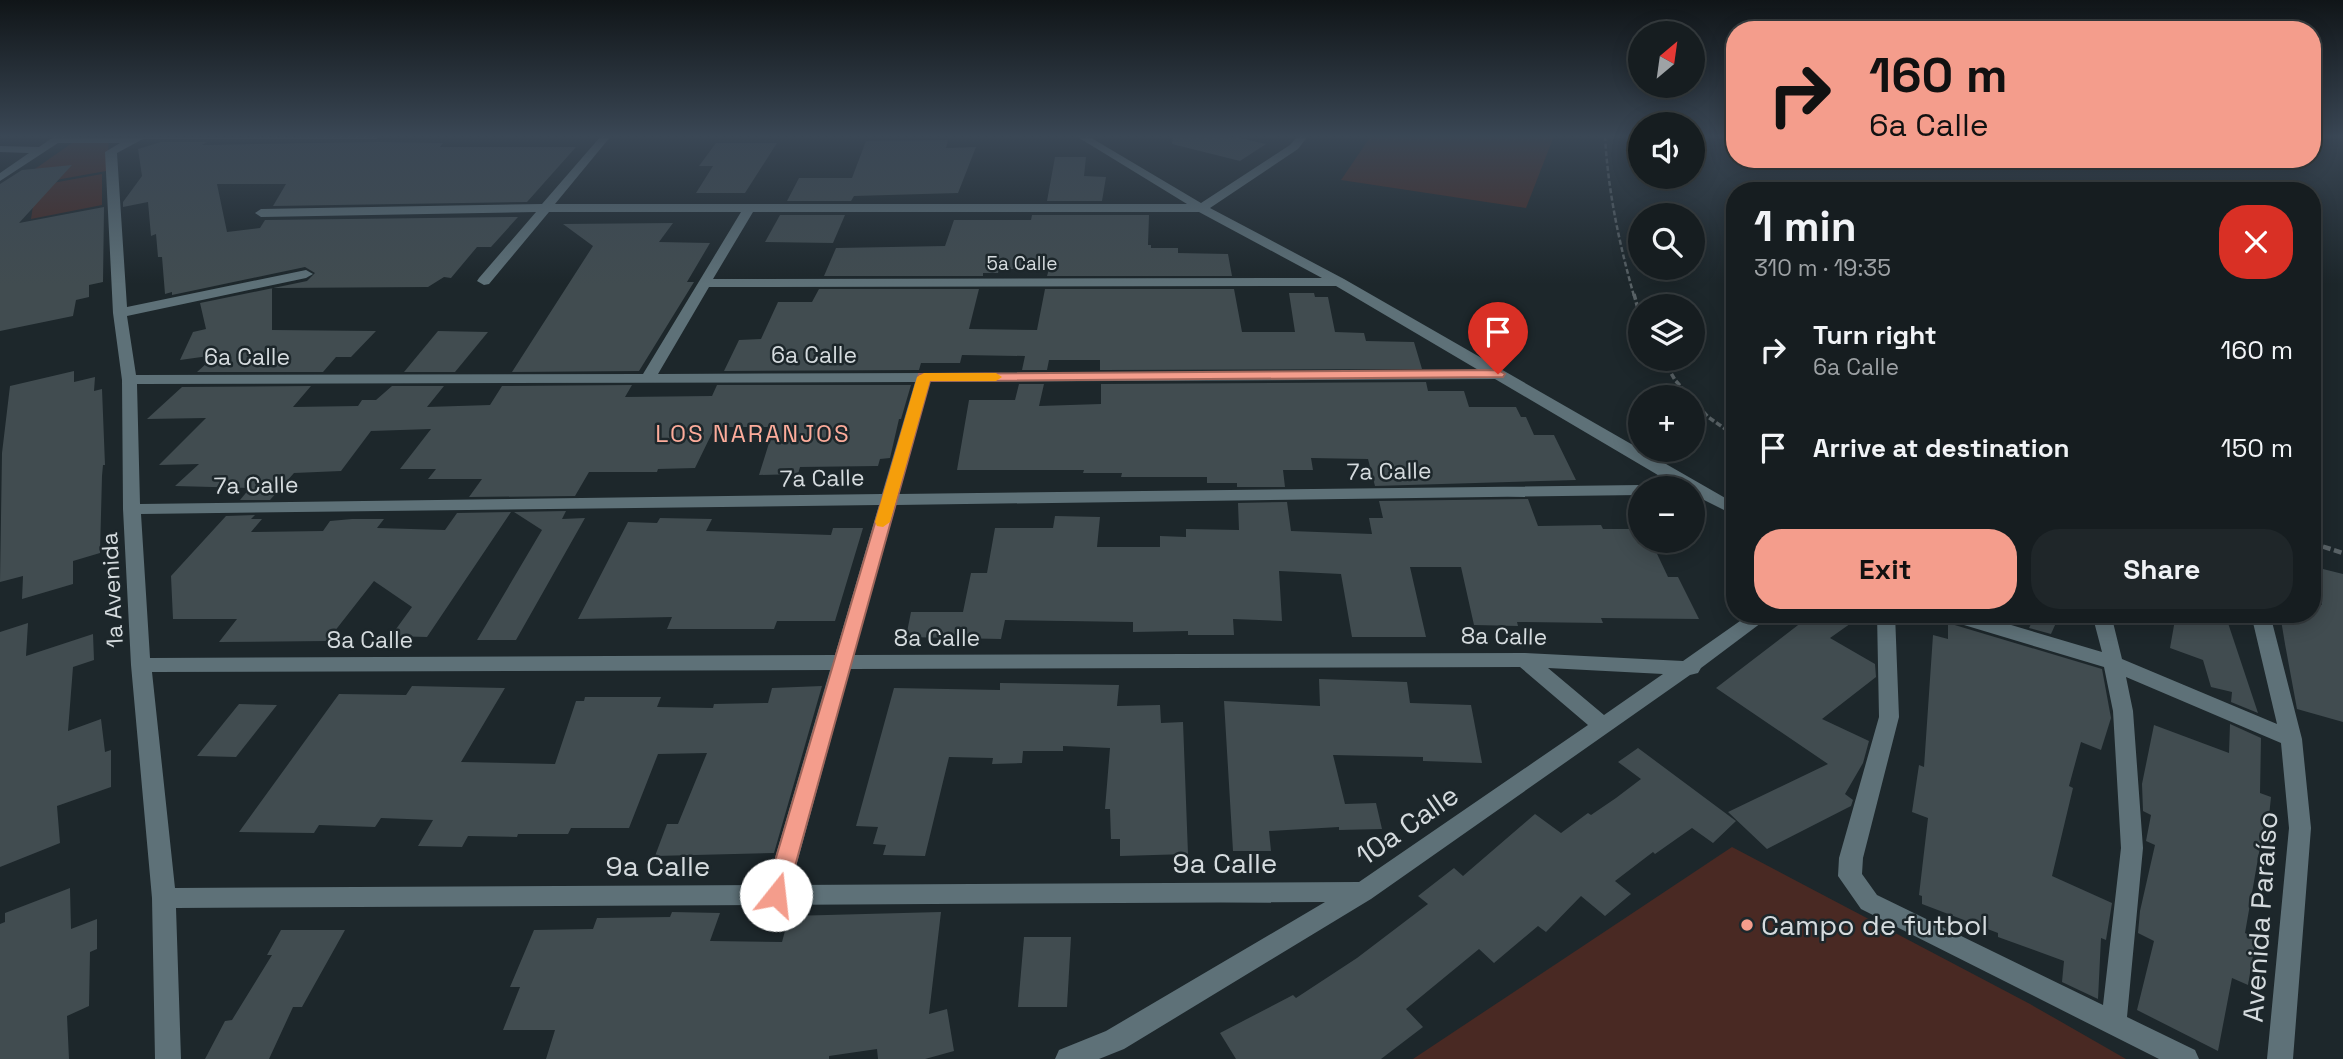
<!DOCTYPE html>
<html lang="en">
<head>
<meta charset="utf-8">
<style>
  :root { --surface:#161d20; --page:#1f2629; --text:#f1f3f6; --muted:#9ea2a5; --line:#353b3e; --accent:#f49d8c }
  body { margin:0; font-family:"Space Grotesk",sans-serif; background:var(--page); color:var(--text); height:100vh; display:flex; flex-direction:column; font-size:26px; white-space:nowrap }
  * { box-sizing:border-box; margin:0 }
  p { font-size:23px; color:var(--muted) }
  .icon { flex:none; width:38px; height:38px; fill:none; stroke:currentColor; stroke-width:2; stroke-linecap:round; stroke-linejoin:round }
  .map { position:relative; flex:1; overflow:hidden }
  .panel { position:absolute; left:1726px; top:182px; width:595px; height:441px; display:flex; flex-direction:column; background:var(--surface); border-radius:28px; box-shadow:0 4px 18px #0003,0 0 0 2px var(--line) }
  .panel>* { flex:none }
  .hud { position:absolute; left:1726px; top:21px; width:595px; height:147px; border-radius:28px; box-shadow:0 4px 18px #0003,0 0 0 2px var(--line); background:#f49d8c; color:#111; overflow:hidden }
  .needle { width:46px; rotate:29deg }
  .controls { position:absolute; left:1628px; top:21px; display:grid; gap:14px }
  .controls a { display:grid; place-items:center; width:77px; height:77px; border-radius:50%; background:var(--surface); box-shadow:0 4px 18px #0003,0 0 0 2px var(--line); font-size:35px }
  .pin { position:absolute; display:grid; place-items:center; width:60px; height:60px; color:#fff; margin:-72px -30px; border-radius:50% 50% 50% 0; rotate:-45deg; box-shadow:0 0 7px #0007 }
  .pin .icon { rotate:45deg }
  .me { position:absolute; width:77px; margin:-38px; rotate:16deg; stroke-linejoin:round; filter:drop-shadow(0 0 5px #0008) }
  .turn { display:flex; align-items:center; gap:24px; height:147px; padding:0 28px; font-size:32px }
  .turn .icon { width:91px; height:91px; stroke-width:2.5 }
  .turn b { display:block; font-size:49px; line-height:60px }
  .round { display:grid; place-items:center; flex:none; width:74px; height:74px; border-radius:28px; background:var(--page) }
  .overview { display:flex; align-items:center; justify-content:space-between; height:119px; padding:0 28px }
  h1 { font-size:42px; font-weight:700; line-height:52px }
  .action { display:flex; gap:14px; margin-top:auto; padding:14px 28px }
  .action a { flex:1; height:80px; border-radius:28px; background:var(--accent); color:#111; font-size:28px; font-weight:700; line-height:80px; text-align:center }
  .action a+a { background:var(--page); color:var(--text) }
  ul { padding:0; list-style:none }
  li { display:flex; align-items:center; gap:21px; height:98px; padding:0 28px }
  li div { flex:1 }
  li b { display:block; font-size:26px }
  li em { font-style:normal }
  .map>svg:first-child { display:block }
  .green { fill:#492923 }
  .building { fill:#414c50 }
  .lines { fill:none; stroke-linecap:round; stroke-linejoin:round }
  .path-far2 { stroke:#596266; stroke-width:2.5; stroke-dasharray:5 2.5; stroke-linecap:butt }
  .path-far1 { stroke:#596266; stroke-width:3.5; stroke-dasharray:6 2.5; stroke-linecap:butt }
  .path { stroke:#596266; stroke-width:4.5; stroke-dasharray:8 3.5; stroke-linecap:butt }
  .minor { fill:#5e7178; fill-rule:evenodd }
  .route { fill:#f49d8c; stroke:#9f665b; stroke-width:2 }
  .slow { fill:#f59e0b }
  .poi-dot { fill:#f49d8c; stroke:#1d272b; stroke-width:2.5 }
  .labels { text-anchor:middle; stroke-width:5; stroke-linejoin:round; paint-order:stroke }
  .far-street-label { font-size:19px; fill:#d5dbde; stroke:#1d272b }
  .street-label { font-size:23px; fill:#d5dbde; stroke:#1d272b }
  .neighbourhood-label { font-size:24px; letter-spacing:2px; fill:#fdac9b; stroke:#1d272b }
  .near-street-label { font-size:28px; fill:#d5dbde; stroke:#1d272b }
  .near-poi-label { font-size:28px; fill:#d5dbde; stroke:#1d272b; text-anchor:start }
</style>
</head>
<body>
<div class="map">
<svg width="2343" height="1059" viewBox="0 0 2343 1059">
  <rect width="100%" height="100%" fill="#1d272b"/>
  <g class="green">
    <polygon points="1371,136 1554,136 1526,208 1341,180"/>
    <polygon points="109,141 106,171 28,185 32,171 72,143"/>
    <polygon points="102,174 102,205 31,219 36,186"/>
    <polygon points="1732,847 2030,1004 2126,1059 1413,1059"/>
  </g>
  <g class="building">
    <polygon points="1173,136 1231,136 1266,144 1240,161 1172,144"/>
    <polygon points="948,140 946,148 976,147 958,193 854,196 851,201 787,201 799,178 852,178 866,141"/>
    <polygon points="161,142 207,142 202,145 379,142 443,143 440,147 576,147 527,202 273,206 286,184 217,184 227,232 260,228 265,220 518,217 491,247 477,247 451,278 444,277 428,287 272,288 272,330 376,331 351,357 336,357 323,372 197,372 216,355 180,360 193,332 206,329 200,303 307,281 315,273 305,267 172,295 172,292 165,294 162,257 158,257 156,234 151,236 148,202 123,207 123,202 142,176 138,149"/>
    <polygon points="716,143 777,143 745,193 696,193 713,166 699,166"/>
    <polygon points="1055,157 1086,157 1084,176 1106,177 1102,201 1047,201"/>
    <polygon points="72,165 19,223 104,207 103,282 89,285 89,297 76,300 73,316 0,331 0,184 22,170"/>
    <polygon points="780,215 845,215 833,243 765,242"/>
    <polygon points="1032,215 1149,215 1148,245 1151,245 1151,248 1178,248 1178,253 1228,254 1232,276 1047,276 1049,269 999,269 998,273 983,273 983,276 824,276 836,248 945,246 954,220 1031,220"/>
    <polygon points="673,223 659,242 710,243 687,282 694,282 639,371 512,372 593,246 563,224"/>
    <polygon points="819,289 979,289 969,329 1037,330 1045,289 1234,289 1242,332 1295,332 1289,293 1314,293 1315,297 1328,297 1335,332 1364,333 1366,341 1414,342 1422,369 1100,370 1100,360 1049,360 1047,370 1022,370 1025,356 962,355 960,363 921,363 919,370 724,371 739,340 761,339 778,302 812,302"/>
    <polygon points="438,331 488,332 455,372 404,372"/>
    <polygon points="74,371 74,382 95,377 94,391 102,389 105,465 103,465 102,476 100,553 73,561 73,584 22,599 23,576 0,582 2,453 10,386"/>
    <polygon points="1426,382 1428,391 1464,391 1469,407 1516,407 1521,417 1526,417 1534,435 1554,435 1576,480 1375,486 1368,459 1311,458 1313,470 1283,470 1285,487 1237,487 1237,483 1207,483 1207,477 1121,477 1122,473 1083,473 1084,470 957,470 969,400 1015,400 1019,384 1044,384 1039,406 1101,404 1101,384"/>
    <polygon points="632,385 625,397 712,396 717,385 911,385 901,419 899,419 890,458 880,459 878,466 800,467 798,474 759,475 774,427 715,427 695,468 658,469 657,472 589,472 575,496 469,497 482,479 428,479 436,469 400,469 431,429 371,431 341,471 294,473 270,500 240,500 250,488 175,486 199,464 159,465 206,418 147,419 182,387 311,386 293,407 358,406 362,400 376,400 392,386 444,386 427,407 490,405 502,386"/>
    <polygon points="1528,499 1538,526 1601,525 1603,529 1640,529 1640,541 1651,541 1668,577 1678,577 1699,619 1601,618 1603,623 1517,622 1518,626 1474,625 1461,567 1410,567 1426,637 1352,637 1341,574 1279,571 1282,621 1233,619 1234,635 1188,635 1188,631 1133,632 1133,622 1005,620 1001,639 906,637 911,612 963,612 971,573 987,573 995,528 1053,528 1055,516 1100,517 1097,547 1160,547 1160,536 1186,537 1186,529 1239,530 1238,503 1287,502 1291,531 1372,534 1369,518 1383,518 1379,501"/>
    <polygon points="566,511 562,519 585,518 516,640 477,640 542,530 514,512"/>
    <polygon points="511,512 427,637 391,636 412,607 374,581 327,641 219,642 237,619 173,619 171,576 226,516 255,515 251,519 262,519 251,532 323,531 330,521 352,519 384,519 377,528 445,530 457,513"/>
    <polygon points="660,518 712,519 706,531 831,535 833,528 863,528 835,621 777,621 774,629 667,629 672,617 578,619 628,522 657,523"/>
    <polygon points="2315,567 2343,574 2343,722 2297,709 2285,644 2280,614 2312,614 2312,602 2322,605"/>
    <polygon points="1822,614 1864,614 1830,638 1875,664 1876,677 1822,719 1869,741 1863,763 1845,794 1853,800 1851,806 1767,849 1728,812 1828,764 1716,688 1802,622 1807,625"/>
    <polygon points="2036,614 2060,614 2051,634 2029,628"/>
    <polygon points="2176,614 2225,614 2258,713 2231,702 2232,692 2211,687 2203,660 2170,648"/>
    <polygon points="28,623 26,656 93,634 94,660 73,667 68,731 101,719 105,752 111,750 111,787 57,806 60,843 0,867 0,632"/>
    <polygon points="1948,623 2102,669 2111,718 2101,750 2081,742 2069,786 2073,788 2052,876 2112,903 2106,940 2101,938 2098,999 2062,982 2064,961 1998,937 1998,933 1922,904 1922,896 1919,895 1928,818 1912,812 1919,765 1924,767 1933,635 1948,639"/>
    <polygon points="1319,679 1407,682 1410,703 1471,705 1482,763 1423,761 1423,757 1333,755 1345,804 1376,803 1382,829 1339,830 1339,827 1269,831 1271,851 1233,851 1224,701 1320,706"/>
    <polygon points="1000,683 1119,685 1117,706 1160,705 1161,723 1183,722 1188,854 1120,856 1120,839 1111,839 1110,809 1105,809 1110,748 1063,746 1063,751 1023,751 1022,763 992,764 993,758 949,757 925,856 883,855 886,845 873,844 878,827 856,826 894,688 1000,690"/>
    <polygon points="412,686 505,688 461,762 555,764 576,701 584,701 585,697 661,697 657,707 713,708 714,704 768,703 772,688 822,686 774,853 655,856 667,824 678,824 707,753 658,754 629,828 571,828 568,834 518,834 517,837 468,836 462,847 418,846 433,820 381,818 375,827 319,825 314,833 239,832 339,694 406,695"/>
    <polygon points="239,704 277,705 236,757 197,756"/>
    <polygon points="2230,724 2261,738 2260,793 2271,797 2268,826 2264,824 2245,933 2256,938 2248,985 2232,978 2218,1051 2137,1010 2154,941 2138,933 2140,911 2155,845 2146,841 2151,815 2143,811 2142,784 2154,725 2229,753"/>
    <polygon points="1638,748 1736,821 1713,843 1692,828 1655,854 1653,852 1615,881 1631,894 1605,916 1581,896 1546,932 1538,926 1494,963 1479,949 1406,1009 1423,1027 1381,1059 1236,1059 1220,1033 1293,995 1296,998 1357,958 1428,904 1418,896 1454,868 1463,876 1535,814 1561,833 1588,813 1591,815 1616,798 1641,779 1618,762"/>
    <polygon points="70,888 71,929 97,919 97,949 90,952 89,1006 67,1016 69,1059 0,1059 0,924 5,922 5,913"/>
    <polygon points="672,912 720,913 710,941 782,942 789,916 941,912 929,1014 947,1009 954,1051 925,1059 878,1059 877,1049 829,1056 829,1059 546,1059 555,1030 503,1030 520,987 510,987 534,930 593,929 597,918 670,917"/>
    <polygon points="281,930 345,930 302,1007 293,1007 269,1059 205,1059 225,1021 232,1020 272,955 267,955"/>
    <polygon points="1024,937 1071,937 1067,1007 1018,1007"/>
  </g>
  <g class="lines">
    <path class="path-far2" d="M1605,136C1608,191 1619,243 1634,296"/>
    <g class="path-far1">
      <polyline points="1634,294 1640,316"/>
      <polyline points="1663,359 1675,380 1690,397"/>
      <polyline points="1692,399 1708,417 1734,435"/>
    </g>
    <polyline class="path" points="2312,543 2343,553"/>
    <g class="minor">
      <path d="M55,136L111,138L381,136L376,139H143L117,153L127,307L306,270L313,274L306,278L127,316L136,375L643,374L741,212H549L489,284L484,285L477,281L479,278L536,212L261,217L255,213L261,209L542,204L601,136H611L555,204H1187L1076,136H1088L1201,203L1290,145L1298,136H1308L1298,149L1210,208L1344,279L1734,503V515L1692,494V488H1654L1656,484L1668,481L1495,379L930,382L899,494L1640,485L1647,488H1640V495L896,505L854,655L1525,653L1683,661L1750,614H1773L1701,668L1698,673L1690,675L1371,899L1124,1049L1099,1059H1055L1059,1050L1106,1031L1325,902L176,908L181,1059H155L152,898L131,665L123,509L122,380L113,313L105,152L120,143H58L0,181V173L29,153L0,152V146L39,147ZM753,212H1199L1322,278L713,279ZM1336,286L1480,371L658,374L709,287ZM915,382L882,494L140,504L137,384ZM879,505L835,655L150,658L141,514ZM1520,667L1588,725L1359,882L791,885L850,669ZM1548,668L1663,674L1604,715ZM830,670L767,885L175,888L152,672Z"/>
      <polygon points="1877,614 1895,614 1899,717 1863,858 1862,874 1877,895 2103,1005 2121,848 2113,711 2104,667 1944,619 1942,614 1974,614 2102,652 2092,614 2111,614 2122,659 2277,724 2251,614 2270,614 2302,739 2311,828 2293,1059 2267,1059 2289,828 2281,743 2126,677 2133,711 2143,848 2127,1017 2195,1050 2199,1059 2159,1059 1861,909 1838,876 1839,858 1879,717"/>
    </g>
  </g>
  <linearGradient id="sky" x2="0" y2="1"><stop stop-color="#101518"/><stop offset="0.48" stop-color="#3a4755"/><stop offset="1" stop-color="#3a4755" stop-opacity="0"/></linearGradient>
  <rect width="2343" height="284" fill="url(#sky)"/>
  <polygon class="route" points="1498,370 1505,374 1503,377 930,381 787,895 784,902 776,904 768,902 765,895 919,374"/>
  <polygon class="slow" points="924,373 996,373 1002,377 996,381 930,381 890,522 883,527 877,526 875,522 917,377"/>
  <circle class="poi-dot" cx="1747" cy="925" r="7"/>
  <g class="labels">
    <g class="far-street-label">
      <text x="1022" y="270">5a Calle</text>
    </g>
    <g class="street-label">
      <text x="814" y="363">6a Calle</text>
      <text x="247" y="365">6a Calle</text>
      <text transform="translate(1389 471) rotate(-1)" y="8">7a Calle</text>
      <text transform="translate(822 478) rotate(-1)" y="8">7a Calle</text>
      <text transform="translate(256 485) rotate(-1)" y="8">7a Calle</text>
      <text transform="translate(112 590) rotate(-93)" y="8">1a Avenida</text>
      <text transform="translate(1504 636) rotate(1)" y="8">8a Calle</text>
      <text x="937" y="646">8a Calle</text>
      <text x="370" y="648">8a Calle</text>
    </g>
    <g class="neighbourhood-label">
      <text x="753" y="442">LOS NARANJOS</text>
    </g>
    <g class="near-street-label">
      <text transform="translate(1407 825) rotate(-35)" y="10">10a Calle</text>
      <text x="1225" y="873">9a Calle</text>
      <text x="658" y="876">9a Calle</text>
      <text transform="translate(2260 917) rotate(-86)" y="10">Avenida Paraíso</text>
    </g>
    <g class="near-poi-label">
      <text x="1761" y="935">Campo de futbol</text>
    </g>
  </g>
</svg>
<div class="controls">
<a><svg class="needle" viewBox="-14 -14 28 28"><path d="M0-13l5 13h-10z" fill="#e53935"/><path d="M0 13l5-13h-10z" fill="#9ea2a5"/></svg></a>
<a><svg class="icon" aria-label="sound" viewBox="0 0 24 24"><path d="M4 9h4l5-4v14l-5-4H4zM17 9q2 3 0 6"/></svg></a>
<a><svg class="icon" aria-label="search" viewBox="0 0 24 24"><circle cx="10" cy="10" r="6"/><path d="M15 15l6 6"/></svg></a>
<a><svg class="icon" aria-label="layers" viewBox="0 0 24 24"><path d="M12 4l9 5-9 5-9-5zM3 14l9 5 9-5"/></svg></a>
<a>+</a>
<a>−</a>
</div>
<div class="pin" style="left:1498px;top:374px;background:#d93025"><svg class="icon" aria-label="arrive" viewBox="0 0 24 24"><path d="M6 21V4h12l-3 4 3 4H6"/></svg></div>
<svg class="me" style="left:776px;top:895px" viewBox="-20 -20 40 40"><circle r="19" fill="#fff"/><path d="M0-13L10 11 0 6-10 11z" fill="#f49d8c"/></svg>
<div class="hud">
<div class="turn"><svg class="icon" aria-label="right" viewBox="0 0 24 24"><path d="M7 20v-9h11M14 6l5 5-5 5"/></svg><div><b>160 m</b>6a Calle</div></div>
</div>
<section class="panel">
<div class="overview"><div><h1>1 min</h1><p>310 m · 19:35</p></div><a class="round" style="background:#d93025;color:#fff"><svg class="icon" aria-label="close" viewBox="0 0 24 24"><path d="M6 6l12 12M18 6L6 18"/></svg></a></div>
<ul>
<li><svg class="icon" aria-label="right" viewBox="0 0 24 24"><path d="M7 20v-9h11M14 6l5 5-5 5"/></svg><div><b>Turn right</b><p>6a Calle</p></div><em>160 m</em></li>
<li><svg class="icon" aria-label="arrive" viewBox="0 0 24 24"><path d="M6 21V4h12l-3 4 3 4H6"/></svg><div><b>Arrive at destination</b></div><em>150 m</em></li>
</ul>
<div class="action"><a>Exit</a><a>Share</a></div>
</section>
</div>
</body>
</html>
